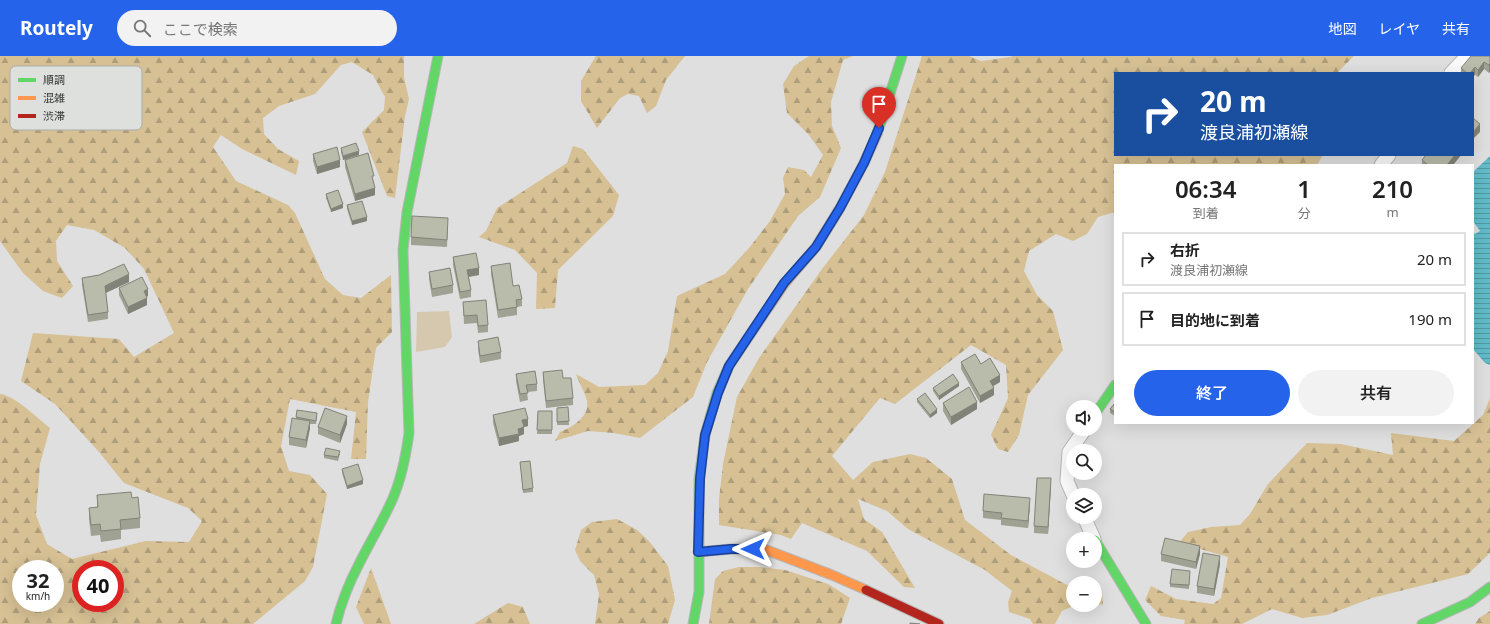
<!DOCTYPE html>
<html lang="ja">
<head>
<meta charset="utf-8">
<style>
  :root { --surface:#fff; --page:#f2f2f2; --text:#222; --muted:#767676; --line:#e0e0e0; --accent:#2563eb }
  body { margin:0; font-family:"Noto Sans","Noto Sans JP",sans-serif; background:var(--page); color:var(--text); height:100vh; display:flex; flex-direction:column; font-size:15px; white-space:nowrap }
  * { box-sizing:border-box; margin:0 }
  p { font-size:13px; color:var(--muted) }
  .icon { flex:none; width:22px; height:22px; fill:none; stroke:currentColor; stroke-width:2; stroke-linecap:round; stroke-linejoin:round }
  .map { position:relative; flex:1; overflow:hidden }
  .details { position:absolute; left:1114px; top:108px; width:360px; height:260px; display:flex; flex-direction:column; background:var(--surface); border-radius:0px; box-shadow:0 4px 16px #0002 }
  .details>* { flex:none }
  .guide { position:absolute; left:1114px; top:16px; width:360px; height:84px; border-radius:0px; box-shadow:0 4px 16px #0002; background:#1a4fa0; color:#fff; overflow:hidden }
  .fabs { position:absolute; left:1066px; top:344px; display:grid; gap:8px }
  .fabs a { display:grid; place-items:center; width:36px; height:36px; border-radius:50%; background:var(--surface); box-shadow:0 4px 16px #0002; font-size:20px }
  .speed { position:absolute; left:12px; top:504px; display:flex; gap:8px; font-size:20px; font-weight:700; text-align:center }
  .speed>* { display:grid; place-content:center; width:52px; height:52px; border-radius:50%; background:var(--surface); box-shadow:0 4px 16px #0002; line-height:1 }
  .speed small { font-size:10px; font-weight:400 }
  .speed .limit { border:6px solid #d22; background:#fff; color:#111 }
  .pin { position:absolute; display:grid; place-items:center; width:34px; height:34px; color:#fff; margin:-41px -17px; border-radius:50% 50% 50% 0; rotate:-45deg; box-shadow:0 0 4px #0007 }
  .pin .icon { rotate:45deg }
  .me { position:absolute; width:44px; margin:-22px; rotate:270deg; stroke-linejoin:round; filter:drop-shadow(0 0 3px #0008) }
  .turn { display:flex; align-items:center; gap:14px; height:84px; padding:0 20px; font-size:18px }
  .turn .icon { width:52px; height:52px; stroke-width:2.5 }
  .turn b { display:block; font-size:28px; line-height:34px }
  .eta { display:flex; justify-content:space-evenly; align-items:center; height:68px; text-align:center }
  .eta b { font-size:24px; font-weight:600; line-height:28px }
  .cta { display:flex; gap:8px; margin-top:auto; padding:8px 20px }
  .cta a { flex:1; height:46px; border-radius:24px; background:var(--accent); color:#fff; font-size:16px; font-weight:600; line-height:46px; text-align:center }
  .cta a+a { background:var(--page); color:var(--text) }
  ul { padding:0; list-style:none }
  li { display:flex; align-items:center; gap:12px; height:54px; margin:0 8px 6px; padding:0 12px; border:2px solid var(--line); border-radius:0px }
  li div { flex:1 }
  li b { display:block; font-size:15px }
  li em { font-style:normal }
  header { display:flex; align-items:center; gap:24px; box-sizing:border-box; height:56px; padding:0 20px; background:var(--accent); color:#fff }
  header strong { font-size:19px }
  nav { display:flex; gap:22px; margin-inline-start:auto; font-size:14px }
  .search { width:280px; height:36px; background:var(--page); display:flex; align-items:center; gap:10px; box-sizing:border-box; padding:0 14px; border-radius:22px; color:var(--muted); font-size:15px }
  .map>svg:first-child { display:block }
  .green { fill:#d6c8af }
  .forest { fill:url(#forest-firs); fill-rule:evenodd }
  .water { fill:url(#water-rules) }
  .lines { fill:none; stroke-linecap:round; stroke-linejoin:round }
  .street-casing { stroke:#b7b7b7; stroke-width:15 }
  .fast-casing { stroke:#b7b7b7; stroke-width:11 }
  .slow-casing { stroke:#b7b7b7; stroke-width:11 }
  .jam-casing { stroke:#b7b7b7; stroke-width:11 }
  .street { stroke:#fafafa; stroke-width:13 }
  .fast { stroke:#63d668; stroke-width:9 }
  .slow { stroke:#ff974d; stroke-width:9 }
  .jam { stroke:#b3261e; stroke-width:9 }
  .wall { fill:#9fa193 }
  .shaded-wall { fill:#828378 }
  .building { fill:#b9bbab; stroke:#828378 }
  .route-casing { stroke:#184099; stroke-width:10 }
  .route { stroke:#2563eb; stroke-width:7 }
  .key { fill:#dee0de; stroke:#abadab; stroke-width:1 }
  .key-label { font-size:11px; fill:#353635 }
</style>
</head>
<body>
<header>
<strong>Routely</strong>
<div class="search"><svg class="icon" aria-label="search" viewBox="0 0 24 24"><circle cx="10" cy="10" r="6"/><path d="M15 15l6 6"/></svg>ここで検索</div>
<nav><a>地図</a><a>レイヤ</a><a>共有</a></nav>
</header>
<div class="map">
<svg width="1490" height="568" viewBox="0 0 1490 568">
  <defs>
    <pattern id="forest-firs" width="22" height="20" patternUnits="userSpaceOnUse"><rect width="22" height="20" fill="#d6c094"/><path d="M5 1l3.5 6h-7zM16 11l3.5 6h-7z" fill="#ae9d7a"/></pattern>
    <pattern id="water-rules" width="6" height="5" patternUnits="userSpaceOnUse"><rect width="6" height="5" fill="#61bbc9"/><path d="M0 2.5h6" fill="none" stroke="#5199a4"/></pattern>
  </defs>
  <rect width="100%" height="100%" fill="#dfdfdf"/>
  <polygon class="green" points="449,255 452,281 445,291 416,296 417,256"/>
  <g class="forest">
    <path d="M0,0H404V21L409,43L405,60L395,142L387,140L362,76L384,54L385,41L373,19L352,6L341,9L315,38L279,50L263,62L264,78L278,93L299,105L296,119L242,93L221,79L213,91L236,125L288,149L295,157L325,223L343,239L361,242L391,219L392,276L376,292L368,346L366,403H351L356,356L290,343L281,390L289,415L310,419L327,438L313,511L305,525L253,568H0V338C16,340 37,362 50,372L40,408L36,459L47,488L72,503L146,485L189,486L202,465L188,452L124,427L99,396L55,348L21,325L33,277L119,283L134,301L174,277L144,213L125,192L94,174L67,169L56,185L57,205L73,230L62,242L43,235L23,217L0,185ZM21,513H55V547H21ZM81,513H115V547H81Z"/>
    <polygon points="596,0 685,0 666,24 656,50 647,57 639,40 628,38 620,42 597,72 581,45 581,25"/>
    <path d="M809,0H853L843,4L831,46L832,70L841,92L820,141L798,160L748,233L707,306L693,341L640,382L614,377L588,375L555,385L560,376C572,371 590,361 587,345C585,336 579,327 576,318L599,331L645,329L658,317L668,295L677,240L725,218L749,192L770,165L785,138L783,122L788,111L804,114L811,121L823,99L809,79L787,57L783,28L794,10Z"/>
    <polygon points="922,0 969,0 981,5 1011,1 1012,0 1354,0 1337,17 1115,17 1115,99 1323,99 1317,109 1115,109 1115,156 1098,161 1087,178 1073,185 1056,178 1029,195 1024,215 1037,239 1053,255 1063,294 1028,339 1019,379 1008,396 998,393 991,379 1008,342 1006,309 971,289 895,348 880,342 832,400 853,424 873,406 910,398 926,402 952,423 965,464 1011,499 1067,529 1073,529 1073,549 1075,549 1062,555 1055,568 1033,568 1030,563 1009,556 1008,546 1012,535 985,514 908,473 887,455 858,443 864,463 882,476 915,532 904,531 867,495 802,467 791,483 781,479 719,469 719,443 723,408 737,341 759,302 822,213 864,159 885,116"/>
    <polygon points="573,90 583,93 619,139 613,160 558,214 555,252 536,253 537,217 515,194 479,181 486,175 497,152 567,107"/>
    <polygon points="1490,342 1490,497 1468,518 1372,542 1327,559 1302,562 1272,553 1242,568 1184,568 1185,564 1161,560 1145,544 1151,530 1176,543 1213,548 1221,542 1228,501 1179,487 1188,476 1211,471 1240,469 1250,458 1268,428 1307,387 1341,388 1393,399 1391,377 1454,385 1483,359"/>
    <polygon points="617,463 637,474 649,485 668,510 675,544 668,568 595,568 599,538 594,519 580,505 575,494 581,474 592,466"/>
    <polygon points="739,511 761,511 785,514 828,528 850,542 841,568 709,568 715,523 723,515"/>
    <polygon points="371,512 391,568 364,568 356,551"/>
    <polygon points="1095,532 1102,533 1103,549 1095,547"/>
    <polygon points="508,547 523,551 530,568 474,568"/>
    <polygon points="1490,555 1490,568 1475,568 1479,562"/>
  </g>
  <polygon class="water" points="1490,100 1490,309 1485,307 1473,293 1473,176 1475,178 1480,175 1473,165 1473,116"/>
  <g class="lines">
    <g class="street-casing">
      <g id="street">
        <polyline points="1451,17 1467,0"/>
        <polyline points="1381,109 1389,99"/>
        <polyline points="1073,439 1067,425 1069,396 1085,373"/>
        <polyline points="1084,461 1094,483"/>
      </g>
    </g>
    <g class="fast-casing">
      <g id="fast">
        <polyline points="877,78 902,0"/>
        <polyline points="1095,358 1115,329"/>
        <polyline points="1095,484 1146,568"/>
        <path d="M336,568C341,547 349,527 359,508C370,486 383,465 393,442C402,421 406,399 409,377L403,194L407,156L438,0"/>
        <polyline points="693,568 699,536 699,423 705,379 717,337 729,310 751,277"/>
        <polyline points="1422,568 1470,546 1490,531"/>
      </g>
    </g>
    <g class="slow-casing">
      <g id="slow">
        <polyline points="751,277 785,227 816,191 840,152 864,107 877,78"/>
        <polyline points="698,496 731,493 764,493 832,519 866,534"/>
      </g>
    </g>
    <g class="jam-casing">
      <polyline id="jam" points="866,534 939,568"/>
    </g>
    <use href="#street" class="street"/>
    <use href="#fast" class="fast"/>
    <use href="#slow" class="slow"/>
    <use href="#jam" class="jam"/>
  </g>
  <g class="wall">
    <polygon points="1490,0 1489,17 1484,13 1478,21 1473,17 1461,17 1461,12"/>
    <polygon points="341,92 359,99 343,104 341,96"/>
    <polygon points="313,98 340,111 317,118 313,105"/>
    <polygon points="1461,99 1453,109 1422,109 1422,104"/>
    <polygon points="345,104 374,127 375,139 355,145 345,111"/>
    <polygon points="326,138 343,152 331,156 326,142"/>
    <polygon points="347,149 367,165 352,169 347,153"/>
    <polygon points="448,169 447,191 411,189 411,181"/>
    <polygon points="453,201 479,219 469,221 471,234 471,241 460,243 453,209"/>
    <polygon points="491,210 513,230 522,243 522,250 517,251 517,259 498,262 491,218"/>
    <polygon points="429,216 453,229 453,237 432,241 429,223"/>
    <polygon points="99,219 129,226 106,237 108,256 108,263 88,266 82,229 82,222"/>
    <polygon points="119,232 148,240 147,240 147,249 128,258 119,239"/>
    <polygon points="463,246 488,269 488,276 478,277 477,267 464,268"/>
    <polygon points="478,285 501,296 501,303 480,307 478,293"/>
    <polygon points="961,306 981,308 1000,326 993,330 994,339 980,347 961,313"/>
    <polygon points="543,316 563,322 573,342 573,349 546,352 543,324"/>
    <polygon points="516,318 537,328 537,335 527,336 528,344 520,346 516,325"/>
    <polygon points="959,330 939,344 933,335 933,332"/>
    <polygon points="917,343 937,357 930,362 917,346"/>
    <polygon points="943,347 977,353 951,369 943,355"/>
    <polygon points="1115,347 1115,360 1110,357 1110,353"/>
    <polygon points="568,351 569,369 557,369 557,352"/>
    <polygon points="297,354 317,361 316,368 310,368 310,372 306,392 289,389 289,381 296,362"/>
    <polygon points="538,355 552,355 552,378 537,378"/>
    <polygon points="493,359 528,370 524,371 524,378 519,380 519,385 499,390 493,367"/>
    <polygon points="347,368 340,387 318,378 318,371"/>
    <polygon points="340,398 338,405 324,402 324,399"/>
    <polygon points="520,406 533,432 533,436 523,437"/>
    <polygon points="342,413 363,428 347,433 342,417"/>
    <polygon points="1051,430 1048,478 1034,477 1034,470"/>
    <polygon points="97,439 132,442 140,462 140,472 121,474 121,483 101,486 100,479 91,480 89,463 89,452 97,451"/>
    <polygon points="1030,449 1028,472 1001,469 1001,464 983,462 983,455"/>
    <polygon points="1161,498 1200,498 1196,513 1161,505"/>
    <polygon points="1220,508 1214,540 1197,537 1197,530"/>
    <polygon points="1190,519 1189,533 1170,531 1170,528"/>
  </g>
  <g class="shaded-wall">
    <polygon points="1484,6 1484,13 1478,21 1478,14"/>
    <polygon points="1490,8 1490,16 1489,17 1489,9"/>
    <polygon points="1475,11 1475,19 1473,21 1473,17 1470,17"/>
    <polygon points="1480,68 1480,76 1473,83 1473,76"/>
    <polygon points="359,95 359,99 343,104 343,100"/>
    <polygon points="1455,99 1461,99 1453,109 1447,109"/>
    <polygon points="340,104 340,111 317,118 317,111"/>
    <polygon points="375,132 375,139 355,145 355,138"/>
    <polygon points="343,148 343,152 331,156 331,153"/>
    <polygon points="367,161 367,165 352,169 352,165"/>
    <polygon points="479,212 479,219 467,221 467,214"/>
    <polygon points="129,218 129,226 105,237 105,230"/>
    <polygon points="148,233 148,240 144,242 144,235"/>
    <polygon points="147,242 147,249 128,258 128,251"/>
    <polygon points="1000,319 1000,326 990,332 990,325"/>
    <polygon points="959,327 959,330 939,344 939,340"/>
    <polygon points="994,332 994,339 980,347 980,340"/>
    <polygon points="977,346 977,353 951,369 951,361"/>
    <polygon points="937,353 937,357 930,362 930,359"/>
    <polygon points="347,360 347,368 340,387 340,379"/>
    <polygon points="528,363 528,370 524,371 524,378 519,380 519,385 499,390 499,382 518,373 522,364"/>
    <polygon points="310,365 310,372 306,392 306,384"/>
    <polygon points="1051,422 1051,430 1048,478 1048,471"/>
    <polygon points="363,424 363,428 347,433 347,430"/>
    <polygon points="1030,442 1030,449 1028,472 1028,465"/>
    <polygon points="1200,490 1200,498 1196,513 1196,506"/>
    <polygon points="1220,500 1220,508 1214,540 1214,533"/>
  </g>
  <g class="building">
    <polygon points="1471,0 1490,0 1490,8 1489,9 1484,6 1478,14 1475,11 1470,17 1467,17 1461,12"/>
    <polygon points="1473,62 1480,68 1473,76"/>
    <polygon points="356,87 359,95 343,100 341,92"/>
    <polygon points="337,91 340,104 317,111 313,98"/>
    <polygon points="368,97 374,120 372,120 375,132 355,138 345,104"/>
    <polygon points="1426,99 1455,99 1447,109 1428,109 1422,104"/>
    <polygon points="338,134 343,148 331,153 326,138"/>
    <polygon points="362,145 367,161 352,165 347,149"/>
    <polygon points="412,160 448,162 447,184 411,181"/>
    <polygon points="476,197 479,212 467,214 471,234 460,236 453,201"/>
    <polygon points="510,207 513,230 519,229 522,243 516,244 517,251 498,254 491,210"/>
    <polygon points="124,208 129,218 105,230 108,256 88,259 82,222 99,219"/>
    <polygon points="450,212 453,229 432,233 429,216"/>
    <polygon points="142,221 148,233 144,235 147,242 128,251 119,232"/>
    <polygon points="486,244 488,269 478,270 477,259 464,260 463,246"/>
    <polygon points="498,281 501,296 480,300 478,285"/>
    <polygon points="975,298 981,308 990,302 1000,319 990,325 994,332 980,340 961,306"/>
    <polygon points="562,314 563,322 571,322 573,342 546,345 543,316"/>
    <polygon points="535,315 537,328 526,329 528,337 520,338 516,318"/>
    <polygon points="953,318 959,327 939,340 933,332"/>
    <polygon points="969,331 977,346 951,361 943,347"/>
    <polygon points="925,337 937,353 930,359 917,343"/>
    <polygon points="1115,347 1115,356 1110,353"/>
    <polygon points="568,351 569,365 557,366 557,352"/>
    <polygon points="325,352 347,360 340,379 318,371"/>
    <polygon points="525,352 528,363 522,364 524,371 518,373 519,378 499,382 493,359"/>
    <polygon points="297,354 317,357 316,365 296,361"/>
    <polygon points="538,355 552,355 552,374 537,374"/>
    <polygon points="292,362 310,365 306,384 289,381"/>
    <polygon points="326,392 340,395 338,401 324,399"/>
    <polygon points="530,405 533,432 523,434 520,406"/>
    <polygon points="358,408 363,424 347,430 342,413"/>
    <polygon points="1037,422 1051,422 1048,471 1034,470"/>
    <polygon points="131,436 132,442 138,441 140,462 120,464 121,473 101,475 100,468 91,469 89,452 98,451 97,439"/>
    <polygon points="984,438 1030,442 1028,465 1001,462 1002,457 983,455"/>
    <polygon points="1165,482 1200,490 1196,506 1161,498"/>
    <polygon points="1203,497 1220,500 1214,533 1197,530"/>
    <polygon points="1172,513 1190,515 1189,529 1170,528"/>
    <polygon points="910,567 920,568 910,568"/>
  </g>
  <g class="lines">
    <g class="route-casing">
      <polyline id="route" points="753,493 731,493 698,496 700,423 705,379 718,337 729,310 784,227 816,191 840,152 864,107 879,72"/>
    </g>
    <use href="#route" class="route"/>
  </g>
  <rect x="10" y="10" width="132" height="64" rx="6" class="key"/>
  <rect x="18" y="22" width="18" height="4" fill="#63d668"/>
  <rect x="18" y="40" width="18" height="4" fill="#ff974d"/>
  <rect x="18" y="58" width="18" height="4" fill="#b3261e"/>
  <g class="key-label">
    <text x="43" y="28">順調</text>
    <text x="43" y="46">混雑</text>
    <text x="43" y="64">渋滞</text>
  </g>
</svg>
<div class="fabs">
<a><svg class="icon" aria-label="sound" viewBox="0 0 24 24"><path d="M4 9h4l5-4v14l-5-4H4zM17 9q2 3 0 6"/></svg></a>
<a><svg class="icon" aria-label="search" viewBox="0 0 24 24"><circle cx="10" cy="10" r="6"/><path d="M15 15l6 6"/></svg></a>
<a><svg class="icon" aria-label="layers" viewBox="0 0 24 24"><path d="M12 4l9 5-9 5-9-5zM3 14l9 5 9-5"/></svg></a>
<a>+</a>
<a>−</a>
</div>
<div class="speed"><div>32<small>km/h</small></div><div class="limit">40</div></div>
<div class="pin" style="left:879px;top:72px;background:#d93025"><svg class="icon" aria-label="arrive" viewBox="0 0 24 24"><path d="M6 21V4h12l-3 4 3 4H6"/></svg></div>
<svg class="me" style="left:753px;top:493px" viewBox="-20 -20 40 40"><path d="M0-17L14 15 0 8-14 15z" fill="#2563eb" stroke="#fff" stroke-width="4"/></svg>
<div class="guide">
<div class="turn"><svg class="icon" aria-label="right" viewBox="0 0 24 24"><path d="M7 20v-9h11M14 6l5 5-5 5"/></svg><div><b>20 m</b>渡良浦初瀬線</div></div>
</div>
<section class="details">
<div class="eta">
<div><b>06:34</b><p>到着</p></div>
<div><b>1</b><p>分</p></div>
<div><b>210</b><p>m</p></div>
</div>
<ul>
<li><svg class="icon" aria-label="right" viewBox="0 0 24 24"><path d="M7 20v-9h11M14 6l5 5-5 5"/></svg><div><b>右折</b><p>渡良浦初瀬線</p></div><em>20 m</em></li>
<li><svg class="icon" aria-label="arrive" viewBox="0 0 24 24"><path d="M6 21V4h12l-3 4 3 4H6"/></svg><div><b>目的地に到着</b></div><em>190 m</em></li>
</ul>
<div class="cta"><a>終了</a><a>共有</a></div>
</section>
</div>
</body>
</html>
